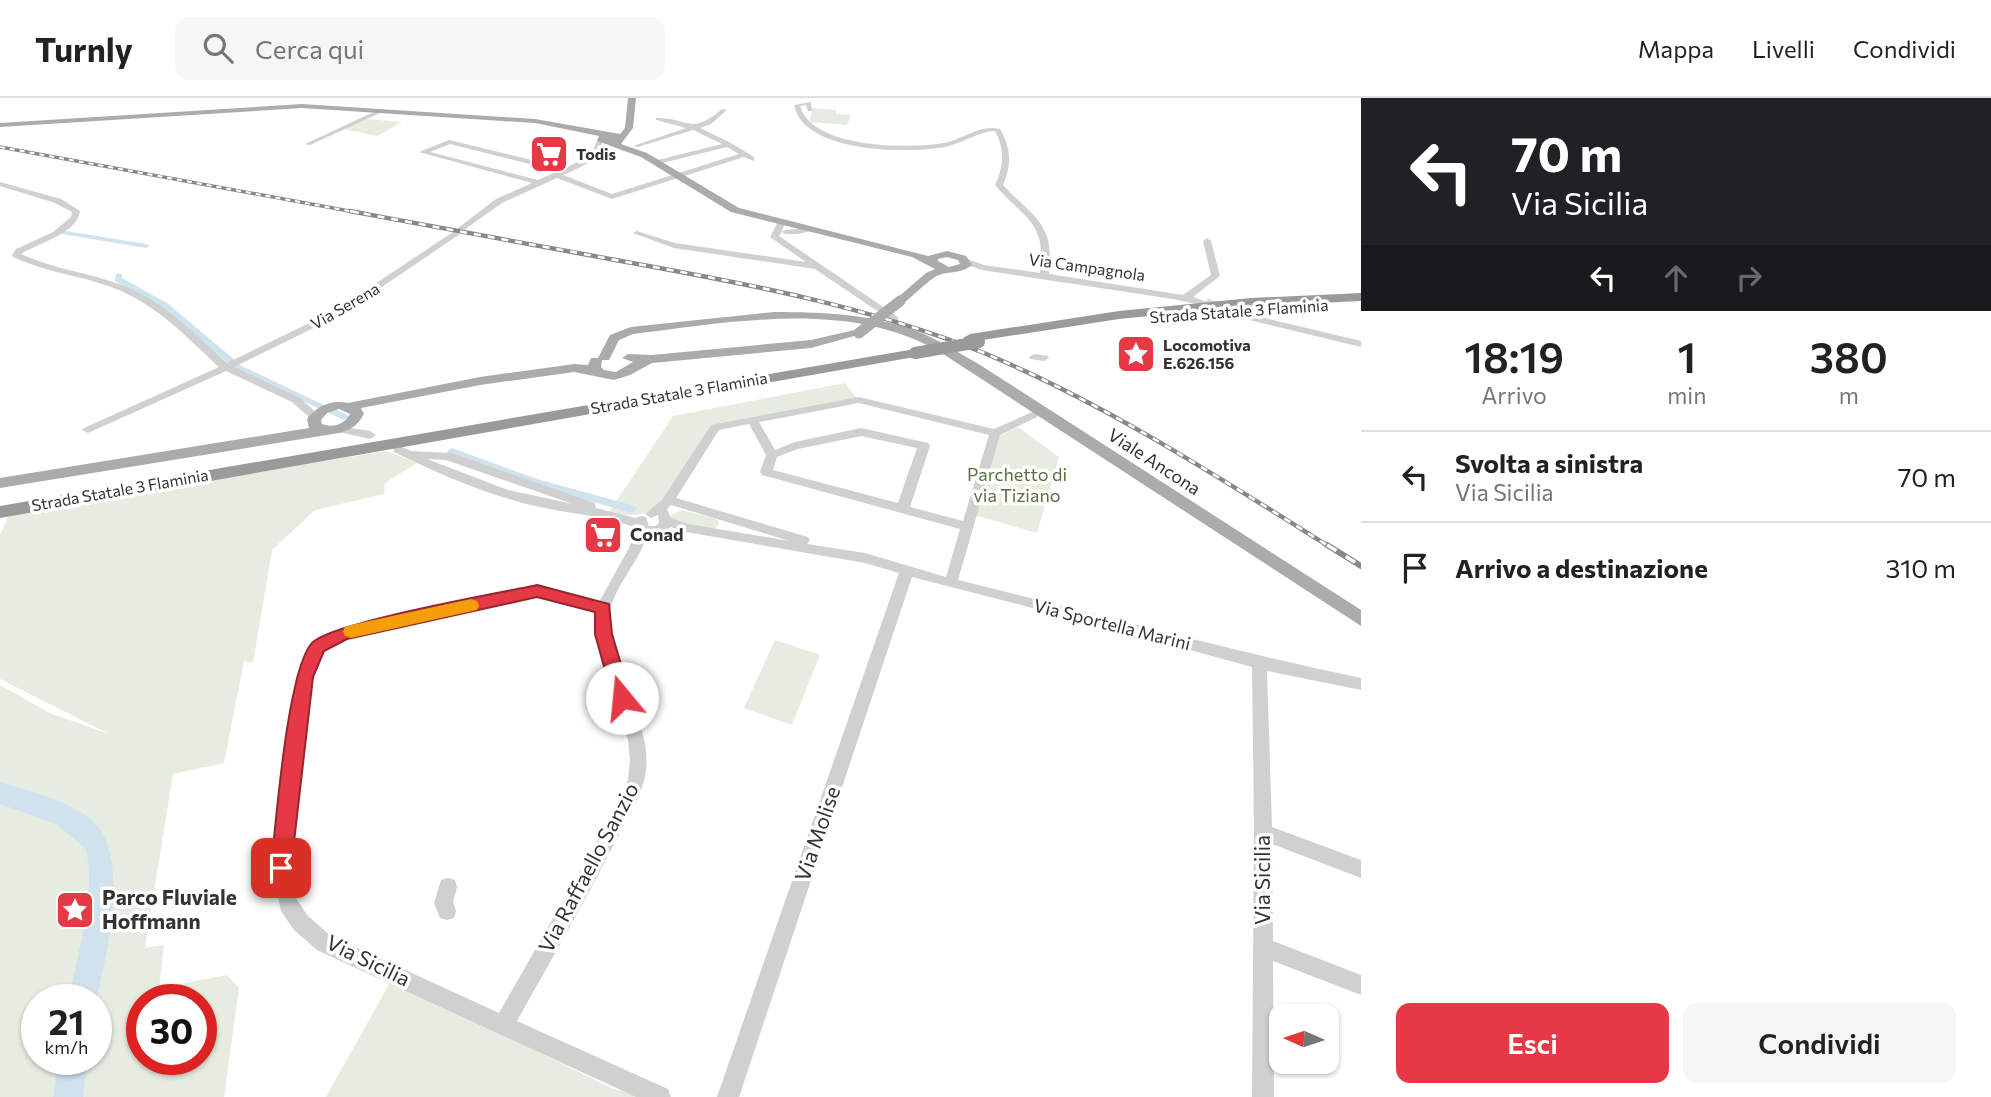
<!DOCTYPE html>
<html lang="it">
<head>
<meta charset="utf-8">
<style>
  :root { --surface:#fff; --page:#f6f6f6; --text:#222; --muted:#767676; --line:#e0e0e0; --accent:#e63946 }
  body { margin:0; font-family:Commissioner,sans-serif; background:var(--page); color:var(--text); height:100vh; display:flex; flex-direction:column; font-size:26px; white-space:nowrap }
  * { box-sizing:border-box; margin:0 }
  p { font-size:23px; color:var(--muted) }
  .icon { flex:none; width:38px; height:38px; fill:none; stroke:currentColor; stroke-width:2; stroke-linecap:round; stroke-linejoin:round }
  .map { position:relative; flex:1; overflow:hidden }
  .sheet { display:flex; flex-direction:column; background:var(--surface); width:630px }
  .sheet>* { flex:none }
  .guide { background:#202124; color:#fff; overflow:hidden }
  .needle { width:46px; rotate:273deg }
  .tools { position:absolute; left:1269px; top:906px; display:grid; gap:14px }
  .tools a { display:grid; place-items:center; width:70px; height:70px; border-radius:14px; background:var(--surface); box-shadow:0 2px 5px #0004; font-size:35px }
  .speed { position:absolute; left:21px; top:886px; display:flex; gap:14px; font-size:35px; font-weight:700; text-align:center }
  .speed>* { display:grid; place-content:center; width:91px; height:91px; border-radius:50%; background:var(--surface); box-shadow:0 2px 5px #0004; line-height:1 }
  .speed small { font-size:18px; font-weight:400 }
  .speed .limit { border:10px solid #d22; background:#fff; color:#111 }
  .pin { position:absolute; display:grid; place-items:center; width:60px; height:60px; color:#fff; margin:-30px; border-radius:14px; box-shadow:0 4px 10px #0006 }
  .me { position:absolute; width:77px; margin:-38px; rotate:343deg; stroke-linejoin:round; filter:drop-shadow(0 0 5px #0008) }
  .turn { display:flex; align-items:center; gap:24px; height:147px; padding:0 35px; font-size:32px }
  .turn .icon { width:91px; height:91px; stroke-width:2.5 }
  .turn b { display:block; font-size:49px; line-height:60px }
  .lanes { display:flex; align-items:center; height:66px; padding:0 35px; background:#0003; justify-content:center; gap:35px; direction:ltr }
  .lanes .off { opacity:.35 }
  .eta { display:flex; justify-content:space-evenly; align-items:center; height:119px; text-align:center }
  .eta b { font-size:42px; font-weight:600; line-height:49px }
  .button { display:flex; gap:14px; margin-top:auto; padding:14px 35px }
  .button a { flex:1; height:80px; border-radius:14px; background:var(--accent); color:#fff; font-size:28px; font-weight:600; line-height:80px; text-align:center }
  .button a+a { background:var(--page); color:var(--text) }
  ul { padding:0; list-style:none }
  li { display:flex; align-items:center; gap:21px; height:91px; padding:0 35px; border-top:2px solid var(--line) }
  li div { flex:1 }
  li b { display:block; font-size:26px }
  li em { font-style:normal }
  header { display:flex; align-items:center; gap:42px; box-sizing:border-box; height:98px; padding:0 35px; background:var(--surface); border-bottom:2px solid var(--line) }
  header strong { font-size:33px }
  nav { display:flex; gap:38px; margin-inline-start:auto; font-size:24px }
  .search { width:490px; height:63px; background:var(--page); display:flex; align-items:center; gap:18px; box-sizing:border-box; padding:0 24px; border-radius:14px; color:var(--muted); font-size:26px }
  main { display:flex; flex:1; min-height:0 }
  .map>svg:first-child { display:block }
  .green { fill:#e6ecdf; fill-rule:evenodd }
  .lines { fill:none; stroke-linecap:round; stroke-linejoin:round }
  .canal { fill:#cfe2ee; fill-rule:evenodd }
  .river { fill:#cfe2ee; fill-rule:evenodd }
  .minor-tunnel { stroke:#d6d6d6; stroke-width:9; stroke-dasharray:9 4.5; stroke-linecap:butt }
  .minor { fill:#d0d0d0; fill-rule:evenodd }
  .major { fill:#ababab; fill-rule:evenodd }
  .highway { fill:#9a9a9a; fill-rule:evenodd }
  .rail-far2-casing { stroke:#888; stroke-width:3.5 }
  .rail-far1-casing { stroke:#888; stroke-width:4.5 }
  .rail-casing { stroke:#888; stroke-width:6 }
  .rail-far2 { stroke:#fff; stroke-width:2; stroke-dasharray:5; stroke-linecap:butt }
  .rail-far1 { stroke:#fff; stroke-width:2.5; stroke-dasharray:7; stroke-linecap:butt }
  .rail { stroke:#fff; stroke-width:3.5; stroke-dasharray:11; stroke-linecap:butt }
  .major-bridge { stroke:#ababab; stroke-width:11 }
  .highway-bridge { stroke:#9a9a9a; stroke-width:12 }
  .route { fill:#e63946; stroke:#96252e; stroke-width:2 }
  .slow { fill:#f59e0b }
  .labels { text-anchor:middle; stroke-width:7; stroke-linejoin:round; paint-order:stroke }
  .far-poi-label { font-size:16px; font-weight:bold; fill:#333; stroke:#fff; text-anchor:start }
  .far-street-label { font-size:16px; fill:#333; stroke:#fff }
  .street-label { font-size:18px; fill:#333; stroke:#fff }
  .park-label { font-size:18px; fill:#56703f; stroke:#fff }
  .poi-label { font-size:18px; font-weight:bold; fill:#333; stroke:#fff; text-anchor:start }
  .near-street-label { font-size:21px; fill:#333; stroke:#fff }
  .near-poi-label { font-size:21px; font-weight:bold; fill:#333; stroke:#fff; text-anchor:start }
</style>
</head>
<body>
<header>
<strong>Turnly</strong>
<div class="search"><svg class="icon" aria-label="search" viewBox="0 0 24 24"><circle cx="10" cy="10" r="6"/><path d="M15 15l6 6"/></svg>Cerca qui</div>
<nav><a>Mappa</a><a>Livelli</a><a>Condividi</a></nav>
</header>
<main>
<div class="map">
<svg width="1361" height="999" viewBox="0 0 1361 999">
  <rect width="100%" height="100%" fill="#fff"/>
  <g class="green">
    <polygon points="812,10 836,12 836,16 851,17 847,27 810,24"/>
    <polygon points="366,21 402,24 377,38 343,31"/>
    <path d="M845,285L858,302L714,328C704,343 694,359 684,375C662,408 652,424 609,414L673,318Z"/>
    <polygon points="1018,329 1059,359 1037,435 971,416 999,338"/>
    <path d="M386,353L417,365L385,385L384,396L315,412L272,452L253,565L244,563L224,665L173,676L145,850L164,847L159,890L227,877L239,890L224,999H0V587L50,615L109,636L0,581V437L9,416ZM37,901H96V961H37ZM142,901H201V961H142Z"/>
    <polygon points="682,412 716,421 719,425 716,430 711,431 675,425 671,422 671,417"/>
    <polygon points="775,542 820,557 792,627 744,610"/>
    <polygon points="392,881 611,990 644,999 326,999"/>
  </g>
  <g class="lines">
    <g class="canal">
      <polygon points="59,132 146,146 150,148 146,150 62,136 58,134"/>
      <polygon points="116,176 122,176 122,180 167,205 242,268 326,308 321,311 318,310 236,272 161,209 115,183"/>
      <polygon points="330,309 347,317 349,319 344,322 327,314 325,312"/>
      <polygon points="452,350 537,381 635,408 637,411 631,415 529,385 448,355 447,353"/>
    </g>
    <g class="river">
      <path d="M0,684C32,694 69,702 94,724C130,758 107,859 96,903L69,901C76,864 98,785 85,750L56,726L0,706Z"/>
      <polygon points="59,961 88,961 83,999 53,999"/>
    </g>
    <polyline class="minor-tunnel" points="1206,205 1236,216"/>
    <g class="minor">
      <path d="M811,4L812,13H808L806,7L800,8C812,51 910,51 944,45C964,41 980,26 1000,31C1011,50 1012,66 1003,87C1034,120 1055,125 1049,176L1183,197L1211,177L1203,143L1207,140L1211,143L1220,178L1193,199L1210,205L1205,208L1173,201L982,172L962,165L961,163L965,160L984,167L1040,175C1047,123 1024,121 995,87C1004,68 1005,52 995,33C983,32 960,46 945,49C908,56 803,55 794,7Z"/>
      <polygon points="380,11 382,14 310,47 305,46"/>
      <path d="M722,11L727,12L711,26L700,30L731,45L754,59V63L744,59L612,101L557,80L502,105L461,134L457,132L458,130L496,101L532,85L419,54L449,42L565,70L584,61L592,55L597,42L600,40L603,42C596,64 584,68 563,77L612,96L739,56L727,49L654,67V63L722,46L693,32L638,49L633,48L686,30L656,22V20C690,20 690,38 722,11ZM450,46L558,73L538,82L430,54Z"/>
      <path d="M0,84L61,101L80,113C77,136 38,145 21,156C53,171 87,174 119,186C165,203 192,234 227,265L336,212L453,134L460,136L342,216L234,269L300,300L319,317V321H311L292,304L226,273L88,335L82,332L84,330L219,269C185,238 156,205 111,189C79,177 44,174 13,159L12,157L16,151L53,134L71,119L72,114L55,105L0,88Z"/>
      <path d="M778,124L785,126L781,134L785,132L810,130L811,132C805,136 788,138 781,134L779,138L898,219V223H892L815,171L674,150L633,135L637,133L675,145L806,164L770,139Z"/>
      <polygon points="1236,213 1361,243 1361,249 1233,218 1233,214"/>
      <polygon points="1034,256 1048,258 1049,260 1044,263 1030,261 1029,259"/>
      <path d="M859,299L994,331L1037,312L1041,311L1047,314L1000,337L958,482C1092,514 1225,552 1361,580V592L1267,573L1272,729L1361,762V780L1272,746L1273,843L1361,877V897L1273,863L1274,999H1252L1254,734L1252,569L1091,525L912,479L739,999H717L899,475L865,465L686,434L671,429L663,436L647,437C639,467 609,491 609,524C610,576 658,631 644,683C639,702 625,722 617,740C586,802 551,862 517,923L668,991L671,999H636L317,852L294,832L281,813L272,770L296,579L312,545L343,529L537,488L599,504L629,450L636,430C605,418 572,416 540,409C489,398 441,377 394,354V348L398,347L411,353L451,355L595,405L596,410L636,420L641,418L646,419L649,428H655L659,425L658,417L651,420L645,416L662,402L711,327ZM859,305L989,337L963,423L910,409L930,348L928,345L861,330L795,344L775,352L759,324ZM749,326L766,357L760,374L762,377L960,431L946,479L865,455L807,446L810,442L808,439L676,400L719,332ZM861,338L917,350L898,405L773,372L777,359L798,351ZM427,361L446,362L573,406L508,392ZM671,407L790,443L688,426L671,420L667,411ZM537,498L596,514V542L601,563L628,642L630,663L628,682L595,747L499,915L331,838L308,818L297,802L290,770L312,579L323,553L346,540Z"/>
      <polygon points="338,328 370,333 376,337 370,341 334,333 332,331"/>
      <polygon points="448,780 455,782 457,789 453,804 456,813 454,820 447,822 440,820 434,805 441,782"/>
    </g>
    <g class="major">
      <path d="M628,0H636L633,30L621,46L647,55L739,110L928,158L947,153L966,158L972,167C960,177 947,172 935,179C924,186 914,197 904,205H896V201L926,175L935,171L912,159L731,114L641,59L597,43L599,38L535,25L302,10L0,29V25L302,6L535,21L620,36L625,30ZM947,159L958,162L960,166L949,169L938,163V161Z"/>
      <path d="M774,214C824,214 877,216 924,236C942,244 959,255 977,265L1361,512V528L940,254C848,201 734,224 633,236L619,242L609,262H602L601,269L604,272L616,274L633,264L622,260L628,256L652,257L811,242L859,231L865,235L811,250L652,265L630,277L614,282L574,274L480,287L361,310L364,316C358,327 351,332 339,335L0,390V380L309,330L307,321C317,308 331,301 348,305L480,279L574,266L588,267L591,260H598L610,237L631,229ZM339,311L350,316C344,327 333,330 322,326L321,322L327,315Z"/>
    </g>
    <g class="highway">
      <polygon points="1361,195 1361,203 1251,208 1119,221 970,244 963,240 970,236 1119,213 1251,200"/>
      <polygon points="915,251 922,255 920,258 0,420 0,408"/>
    </g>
    <g class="rail-far2-casing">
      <polyline id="rail-far2" points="0,49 360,115"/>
    </g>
    <g class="rail-far1-casing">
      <path id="rail-far1" d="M350,113C440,130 530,146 621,163C743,185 868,208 984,255C1106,306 1218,379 1330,449"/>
    </g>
    <g class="rail-casing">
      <polyline id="rail" points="1327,447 1361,468"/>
    </g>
    <use href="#rail-far2" class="rail-far2"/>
    <use href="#rail-far1" class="rail-far1"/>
    <use href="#rail" class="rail"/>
    <polyline class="major-bridge" points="859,235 900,203"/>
    <polyline class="highway-bridge" points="915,255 979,244"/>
  </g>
  <path class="route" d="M537,487L609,506L612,536L631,600L628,605L622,608L616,605L613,600L595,536V514L537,499L347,541L324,553L313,579L291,770L288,778L281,781L274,778L271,770C276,725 287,576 311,546C327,525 501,495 537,487Z"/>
  <polygon class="slow" points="471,501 477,503 479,508 477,512 351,540 345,538 343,533 345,529 351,527"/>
  <defs>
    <g id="supermarket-square" transform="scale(2.0125)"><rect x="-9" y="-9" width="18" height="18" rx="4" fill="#e63946" stroke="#fff"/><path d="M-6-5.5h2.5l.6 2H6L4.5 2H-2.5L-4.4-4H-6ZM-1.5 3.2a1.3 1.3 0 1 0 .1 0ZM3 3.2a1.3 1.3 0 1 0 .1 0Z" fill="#fff"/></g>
    <g id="sight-square" transform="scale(2.0125)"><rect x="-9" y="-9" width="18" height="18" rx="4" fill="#e63946" stroke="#fff"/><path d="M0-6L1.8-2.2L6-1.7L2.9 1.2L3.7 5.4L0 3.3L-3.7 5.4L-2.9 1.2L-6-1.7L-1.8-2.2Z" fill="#fff"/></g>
  </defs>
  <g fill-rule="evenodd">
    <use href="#supermarket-square" x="549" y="56"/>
    <use href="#sight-square" x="1136" y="256"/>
    <use href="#supermarket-square" x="603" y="437"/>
    <use href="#sight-square" x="75" y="812"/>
  </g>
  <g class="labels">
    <g class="far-poi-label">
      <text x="576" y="62">Todis</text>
      <text x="1163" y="253">Locomotiva<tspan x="1163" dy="18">E.626.156</tspan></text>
    </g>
    <g class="far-street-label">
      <text transform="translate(1087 169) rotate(8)" y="6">Via Campagnola</text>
      <text transform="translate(345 208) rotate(-30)" y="6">Via Serena</text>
      <text transform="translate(1239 213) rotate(-4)" y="6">Strada Statale 3 Flaminia</text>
      <text transform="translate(679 295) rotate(-10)" y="6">Strada Statale 3 Flaminia</text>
      <text transform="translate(120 392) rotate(-10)" y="6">Strada Statale 3 Flaminia</text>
    </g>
    <g class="street-label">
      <text transform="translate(1154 364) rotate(33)" y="6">Viale Ancona</text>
      <text transform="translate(1112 527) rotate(14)" y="6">Via Sportella Marini</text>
    </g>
    <g class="park-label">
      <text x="1017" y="383">Parchetto di<tspan x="1017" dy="21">via Tiziano</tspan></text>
    </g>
    <g class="poi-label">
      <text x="630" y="443">Conad</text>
    </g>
    <g class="near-street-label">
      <text transform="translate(818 736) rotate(-71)" y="7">Via Molise</text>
      <text transform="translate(589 770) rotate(-62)" y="7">Via Raffaello Sanzio</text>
      <text transform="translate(1263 782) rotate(-90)" y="7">Via Sicilia</text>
      <text transform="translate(368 863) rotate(26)" y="7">Via Sicilia</text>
    </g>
    <g class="near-poi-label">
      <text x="102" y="807">Parco Fluviale<tspan x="102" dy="24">Hoffmann</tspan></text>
    </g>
  </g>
</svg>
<div class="tools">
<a><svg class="needle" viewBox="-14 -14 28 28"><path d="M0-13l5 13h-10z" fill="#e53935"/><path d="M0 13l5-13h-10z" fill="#767676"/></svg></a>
</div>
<div class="speed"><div>21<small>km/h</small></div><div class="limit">30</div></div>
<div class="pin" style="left:281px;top:770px;background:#d93025"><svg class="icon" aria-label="arrive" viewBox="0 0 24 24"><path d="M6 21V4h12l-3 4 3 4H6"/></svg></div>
<svg class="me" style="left:622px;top:600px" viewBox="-20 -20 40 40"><circle r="19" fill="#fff"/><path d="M0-13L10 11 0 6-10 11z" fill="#e63946"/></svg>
</div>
<section class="sheet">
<div class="guide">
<div class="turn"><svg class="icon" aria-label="left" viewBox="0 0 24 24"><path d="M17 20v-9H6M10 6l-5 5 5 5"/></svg><div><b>70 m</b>Via Sicilia</div></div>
<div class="lanes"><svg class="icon" aria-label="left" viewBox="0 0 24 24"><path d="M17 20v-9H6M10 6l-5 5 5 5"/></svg><svg class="icon off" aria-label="ahead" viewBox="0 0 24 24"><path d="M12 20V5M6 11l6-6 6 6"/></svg><svg class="icon off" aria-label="right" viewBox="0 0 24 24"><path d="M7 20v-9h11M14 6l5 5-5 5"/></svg></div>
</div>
<div class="eta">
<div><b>18:19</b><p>Arrivo</p></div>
<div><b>1</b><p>min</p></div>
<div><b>380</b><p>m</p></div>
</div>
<ul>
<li><svg class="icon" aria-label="left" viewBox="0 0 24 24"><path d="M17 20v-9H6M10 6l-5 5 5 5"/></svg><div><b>Svolta a sinistra</b><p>Via Sicilia</p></div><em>70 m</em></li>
<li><svg class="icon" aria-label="arrive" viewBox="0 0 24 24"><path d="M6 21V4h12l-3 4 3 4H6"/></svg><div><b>Arrivo a destinazione</b></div><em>310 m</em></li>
</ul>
<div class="button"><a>Esci</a><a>Condividi</a></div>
</section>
</main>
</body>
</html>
